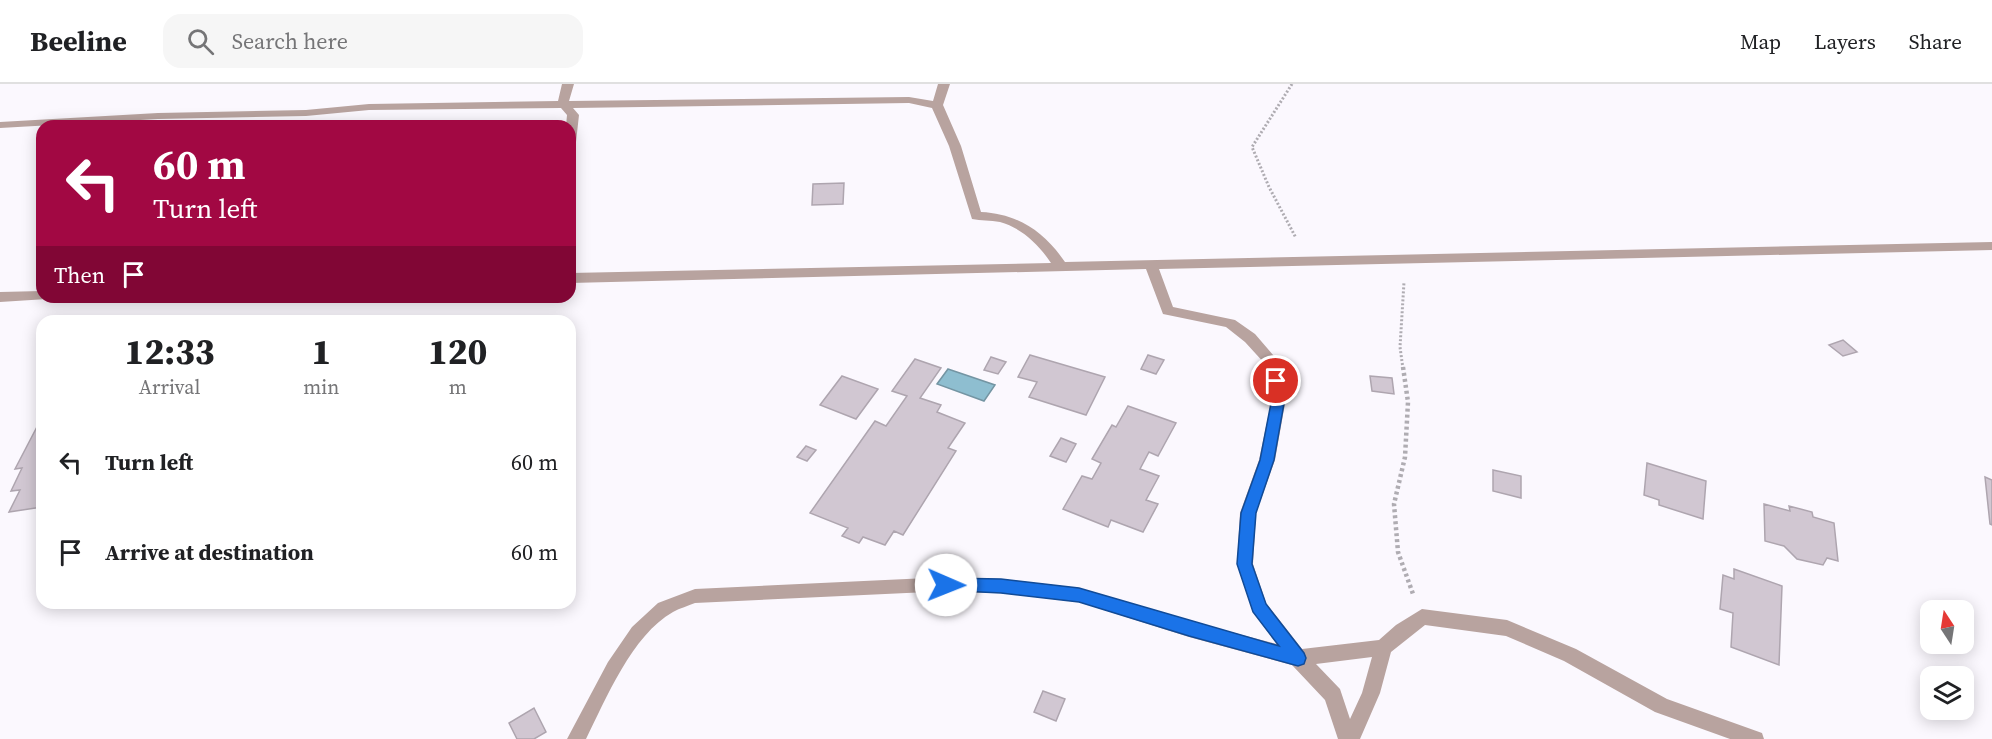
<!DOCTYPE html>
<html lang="en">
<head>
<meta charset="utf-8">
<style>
  :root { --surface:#fff; --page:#f6f6f6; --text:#202124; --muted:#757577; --line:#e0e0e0 }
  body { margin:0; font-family:"Source Serif 4",serif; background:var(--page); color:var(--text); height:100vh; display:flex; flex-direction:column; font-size:22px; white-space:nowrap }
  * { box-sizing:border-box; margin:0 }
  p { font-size:20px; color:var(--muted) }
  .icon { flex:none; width:33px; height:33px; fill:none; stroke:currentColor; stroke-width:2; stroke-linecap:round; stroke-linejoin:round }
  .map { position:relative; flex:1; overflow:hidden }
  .panel { position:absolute; left:36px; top:231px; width:540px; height:294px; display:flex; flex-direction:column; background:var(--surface); border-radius:18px; box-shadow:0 3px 15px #0003 }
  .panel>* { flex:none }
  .guide { position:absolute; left:36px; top:36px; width:540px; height:183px; border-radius:18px; box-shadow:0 3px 15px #0003; background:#a20843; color:#fff; overflow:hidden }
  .needle { width:39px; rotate:348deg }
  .buttons { position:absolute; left:1920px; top:516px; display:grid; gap:12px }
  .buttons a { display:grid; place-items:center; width:54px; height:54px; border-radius:12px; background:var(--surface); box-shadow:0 3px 15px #0003; font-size:30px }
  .pin { position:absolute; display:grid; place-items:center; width:51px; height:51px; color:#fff; margin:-26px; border:3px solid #fff; border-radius:50%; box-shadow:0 2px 6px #0007 }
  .me { position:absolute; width:66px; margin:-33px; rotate:91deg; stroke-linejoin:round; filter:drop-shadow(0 0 4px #0008) }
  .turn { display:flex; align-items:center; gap:21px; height:126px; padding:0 18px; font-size:27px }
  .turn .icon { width:78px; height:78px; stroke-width:2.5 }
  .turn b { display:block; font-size:42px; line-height:51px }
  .then { display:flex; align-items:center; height:57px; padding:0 18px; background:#0003; gap:12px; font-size:22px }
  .eta { display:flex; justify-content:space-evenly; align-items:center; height:102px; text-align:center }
  .eta b { font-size:36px; font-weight:800; line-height:42px }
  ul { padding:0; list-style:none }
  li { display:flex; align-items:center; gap:18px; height:90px; padding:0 18px }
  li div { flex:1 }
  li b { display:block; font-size:22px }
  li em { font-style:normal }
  header { display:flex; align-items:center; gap:36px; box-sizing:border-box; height:84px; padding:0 30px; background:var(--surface); border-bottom:2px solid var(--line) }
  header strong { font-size:28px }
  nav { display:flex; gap:33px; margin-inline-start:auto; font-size:21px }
  .search { width:420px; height:54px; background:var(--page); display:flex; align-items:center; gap:15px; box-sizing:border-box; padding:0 21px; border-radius:18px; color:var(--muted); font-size:22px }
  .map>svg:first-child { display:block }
  .water { fill:#8ebed0; stroke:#7495a3; stroke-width:1.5 }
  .building { fill:#d1c7d2; stroke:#aea5af; stroke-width:1.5 }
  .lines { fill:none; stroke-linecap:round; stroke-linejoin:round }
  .path-far1 { stroke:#afacb2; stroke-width:3; stroke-dasharray:2 2; stroke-linecap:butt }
  .path { stroke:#afacb2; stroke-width:4.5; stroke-dasharray:3 3; stroke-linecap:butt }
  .street { fill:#b8a39f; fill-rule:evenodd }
  .route { fill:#1a73e8; stroke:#114b97; stroke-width:1.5 }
</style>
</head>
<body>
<header>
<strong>Beeline</strong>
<div class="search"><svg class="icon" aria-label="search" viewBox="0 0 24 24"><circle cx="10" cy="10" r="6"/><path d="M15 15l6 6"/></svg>Search here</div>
<nav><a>Map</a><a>Layers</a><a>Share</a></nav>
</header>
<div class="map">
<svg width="1992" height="655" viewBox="0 0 1992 655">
  <rect width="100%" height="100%" fill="#fbf8fe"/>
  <polygon class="water" points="948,285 995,301 984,317 937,300"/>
  <g class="building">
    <polygon points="844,99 843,120 812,121 813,100"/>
    <polygon points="1843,256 1857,268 1843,272 1829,261"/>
    <polygon points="1030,271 1105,293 1086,331 1029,313 1037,298 1018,293"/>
    <polygon points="1148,271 1164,276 1156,290 1141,285"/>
    <polygon points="991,273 1006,278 998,290 984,286"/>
    <polygon points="915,275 941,284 920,314 941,321 937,328 965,339 948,364 956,367 903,451 894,447 885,461 863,453 859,459 842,452 848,444 810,429 875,337 886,342 907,312 892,307"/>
    <polygon points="842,292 878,305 856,335 820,321"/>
    <polygon points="1370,292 1392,294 1394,310 1372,307"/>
    <polygon points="1128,322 1176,339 1158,372 1149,368 1140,385 1159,392 1146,416 1158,420 1143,448 1111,436 1108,443 1063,425 1082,392 1092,395 1101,379 1092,375 1112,341 1116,343"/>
    <polygon points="39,339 42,339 42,423 9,428 20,406 11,407 22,384 15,385"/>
    <polygon points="1061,354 1076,360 1066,378 1050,372"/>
    <polygon points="806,362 816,366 807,377 797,373"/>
    <polygon points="1647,379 1706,397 1703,435 1659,421 1659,416 1644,411"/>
    <polygon points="1493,386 1521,392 1521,414 1493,407"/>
    <polygon points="1985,393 1992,396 1992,441 1990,440"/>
    <polygon points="1764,420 1790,427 1789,422 1812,428 1813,433 1834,439 1838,477 1827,474 1823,481 1797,475 1784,462 1765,457"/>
    <polygon points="1734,485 1782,502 1779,581 1731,563 1733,529 1720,525 1723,491 1734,495"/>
    <polygon points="1043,607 1065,615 1056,637 1034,628"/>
    <polygon points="534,624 546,648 534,655 517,655 509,639"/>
  </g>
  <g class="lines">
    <g class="path-far1">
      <polyline points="1292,0 1252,63 1269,103 1296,154"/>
      <polyline points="1403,285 1400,263 1404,198"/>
    </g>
    <polyline class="path" points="1403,283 1408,318 1405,373 1394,420 1398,468 1413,510"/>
    <g class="street">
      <path d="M562,0H574L569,17L909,13L933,17L938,0H950L943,21L961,62L981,128C1019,130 1044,148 1065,178L1992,158V166L1159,185L1173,223L1235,236L1255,250L1280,279L1286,314L1275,376L1256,429L1253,480L1266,519L1302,565L1379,556L1396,541L1422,525L1507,536L1576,565L1667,615L1762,649L1764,655H1730L1655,628L1564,577L1506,552L1425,541L1391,568L1380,609L1360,655H1338L1325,616L1292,581L1189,553L1079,518L1001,509L928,508L695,519C688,522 680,524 673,528C632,551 606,615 586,655H567L608,578L632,543L658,519L695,505L928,494L1001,495L1079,504L1189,537L1277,560L1253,528L1237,480L1240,429L1259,376L1272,314L1266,281L1245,258L1226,243L1163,230L1146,185L570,199V189L1051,179C1039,161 1022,144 1000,138C990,136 981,137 972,135L949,62L932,24L909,19L573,24L579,31L576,58L570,62V42H566L567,31L561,24L369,26L306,32L158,35L0,44V38L158,29L306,26L369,20L558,17ZM1372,573L1362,609L1350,635L1340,605L1316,580Z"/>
      <polygon points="42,207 42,213 48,213 47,215 0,218 0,208"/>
    </g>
  </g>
  <polygon class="route" points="1276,292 1283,297 1285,314 1274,376 1256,429 1252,480 1266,520 1304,569 1306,574 1304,580 1298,582 1189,552 1079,518 1001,509 941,506 938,501 941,496 946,494 1001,495 1079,504 1279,562 1253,528 1237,480 1241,429 1260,376 1272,314 1269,297"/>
</svg>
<div class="buttons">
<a><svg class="needle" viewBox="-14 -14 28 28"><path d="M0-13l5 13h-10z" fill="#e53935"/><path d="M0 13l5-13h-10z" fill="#757577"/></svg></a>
<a><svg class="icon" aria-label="layers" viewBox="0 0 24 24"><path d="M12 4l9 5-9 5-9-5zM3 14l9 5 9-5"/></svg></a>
</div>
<div class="pin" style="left:1276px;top:297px;background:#d93025"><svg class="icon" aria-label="arrive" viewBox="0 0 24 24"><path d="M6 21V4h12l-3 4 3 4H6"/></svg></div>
<svg class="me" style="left:946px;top:501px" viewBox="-20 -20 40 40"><circle r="19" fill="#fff"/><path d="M0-13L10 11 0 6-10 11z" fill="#1a73e8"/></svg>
<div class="guide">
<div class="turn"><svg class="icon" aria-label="left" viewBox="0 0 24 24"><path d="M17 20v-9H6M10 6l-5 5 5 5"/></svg><div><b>60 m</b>Turn left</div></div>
<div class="then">Then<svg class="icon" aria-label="arrive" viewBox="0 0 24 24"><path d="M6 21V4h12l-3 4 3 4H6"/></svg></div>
</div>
<section class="panel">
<div class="eta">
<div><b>12:33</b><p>Arrival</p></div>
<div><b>1</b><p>min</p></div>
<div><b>120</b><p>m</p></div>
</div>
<ul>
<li><svg class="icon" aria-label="left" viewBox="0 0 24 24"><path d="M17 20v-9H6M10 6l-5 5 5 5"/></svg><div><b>Turn left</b></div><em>60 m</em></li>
<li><svg class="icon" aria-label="arrive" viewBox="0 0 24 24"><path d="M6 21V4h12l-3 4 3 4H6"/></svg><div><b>Arrive at destination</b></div><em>60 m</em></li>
</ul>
</section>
</div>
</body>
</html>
